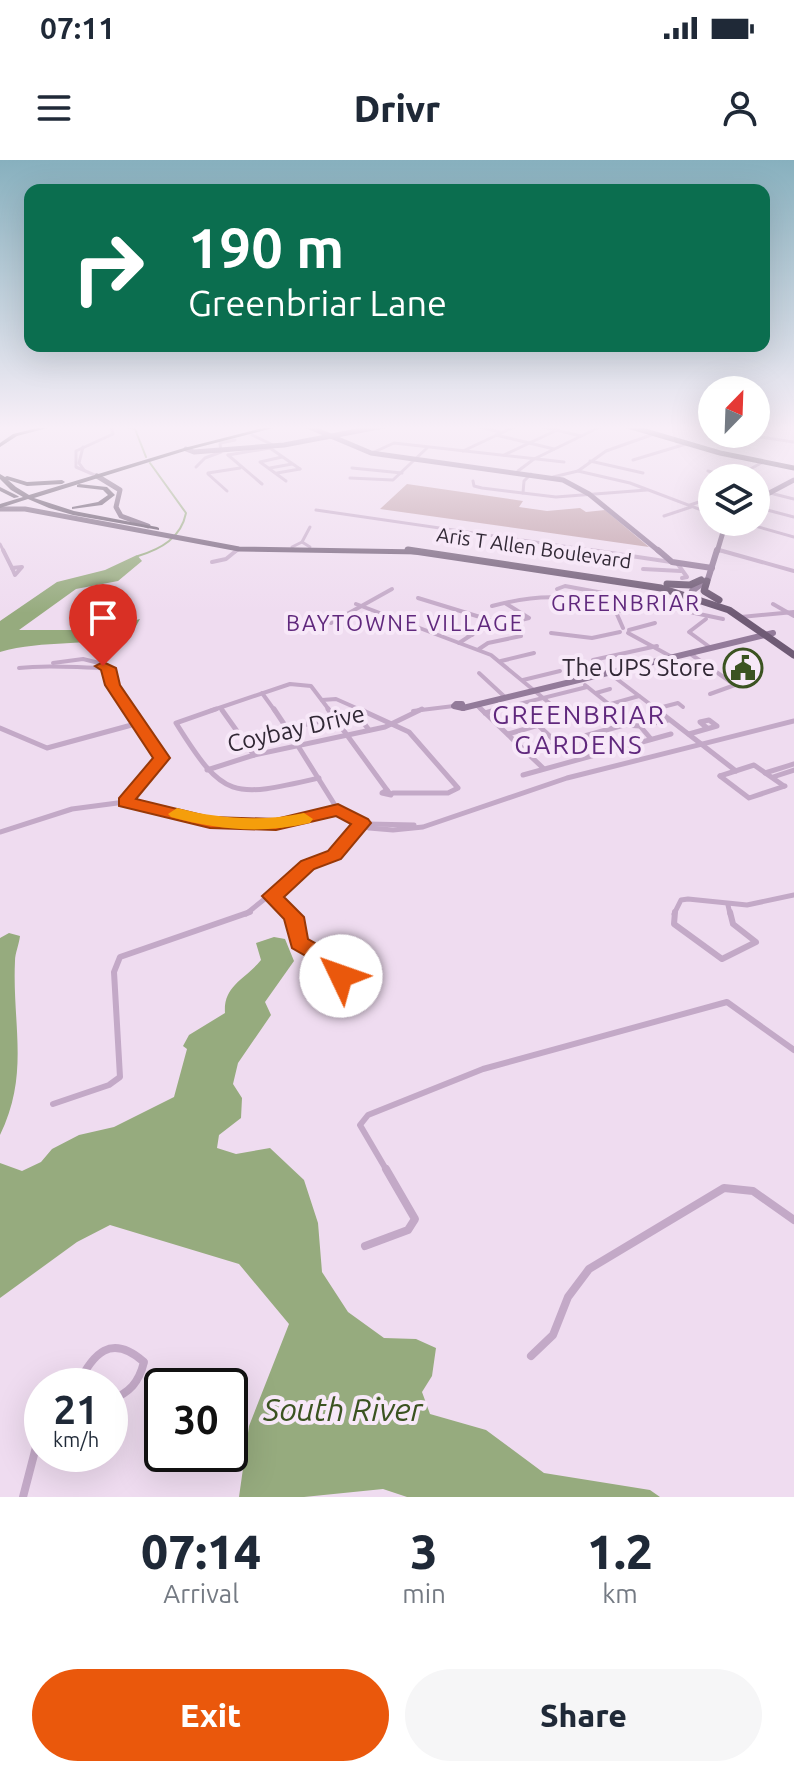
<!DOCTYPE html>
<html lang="en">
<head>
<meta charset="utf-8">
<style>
  :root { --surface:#fff; --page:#f6f6f7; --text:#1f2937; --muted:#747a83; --accent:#ea580c }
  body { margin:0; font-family:Ubuntu,sans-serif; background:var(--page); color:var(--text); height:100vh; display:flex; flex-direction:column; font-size:30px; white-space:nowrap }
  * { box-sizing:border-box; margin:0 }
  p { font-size:26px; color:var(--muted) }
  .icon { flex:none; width:44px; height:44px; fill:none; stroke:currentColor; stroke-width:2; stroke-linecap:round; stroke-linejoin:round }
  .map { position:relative; height:1337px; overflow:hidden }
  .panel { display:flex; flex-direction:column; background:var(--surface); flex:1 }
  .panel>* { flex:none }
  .banner { position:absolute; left:24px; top:24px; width:746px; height:168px; border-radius:16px; box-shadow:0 8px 32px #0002; background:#0b6e4f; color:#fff; overflow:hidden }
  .needle { width:52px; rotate:23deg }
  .tools { position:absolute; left:698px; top:216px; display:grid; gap:16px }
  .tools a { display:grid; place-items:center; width:72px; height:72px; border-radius:50%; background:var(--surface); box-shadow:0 8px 32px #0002; font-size:40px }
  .speed { position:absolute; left:24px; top:1208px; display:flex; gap:16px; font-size:40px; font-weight:700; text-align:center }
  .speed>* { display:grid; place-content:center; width:104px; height:104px; border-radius:50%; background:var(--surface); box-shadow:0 8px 32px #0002; line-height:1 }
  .speed small { font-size:20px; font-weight:400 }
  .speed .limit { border:4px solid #111; border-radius:12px; background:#fff; color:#111 }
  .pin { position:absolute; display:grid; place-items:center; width:68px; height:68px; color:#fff; margin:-82px -34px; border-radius:50% 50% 50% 0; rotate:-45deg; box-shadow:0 0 8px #0007 }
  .pin .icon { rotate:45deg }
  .me { position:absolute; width:88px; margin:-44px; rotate:312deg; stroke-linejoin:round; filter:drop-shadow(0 0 6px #0008) }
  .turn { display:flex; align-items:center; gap:28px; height:168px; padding:0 32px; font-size:36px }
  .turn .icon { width:104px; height:104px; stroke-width:2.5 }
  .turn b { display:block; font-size:56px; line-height:68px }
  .eta { display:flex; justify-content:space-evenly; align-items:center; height:136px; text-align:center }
  .eta b { font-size:48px; font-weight:800; line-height:56px }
  .primary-button { display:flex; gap:16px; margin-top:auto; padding:16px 32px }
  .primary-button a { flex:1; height:92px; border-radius:48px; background:var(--accent); color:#fff; font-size:32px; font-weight:800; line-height:92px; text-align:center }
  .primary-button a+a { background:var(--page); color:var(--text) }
  .status { display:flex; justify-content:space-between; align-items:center; height:56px; padding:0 40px; background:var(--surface); direction:ltr }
  .status svg { height:22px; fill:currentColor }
  header { display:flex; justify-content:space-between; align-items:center; height:104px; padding:0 32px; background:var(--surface); font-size:36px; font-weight:800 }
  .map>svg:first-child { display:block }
  .green { fill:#be9da6 }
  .water { fill:#96ab7e }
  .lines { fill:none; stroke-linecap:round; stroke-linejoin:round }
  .stream { stroke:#96ab7e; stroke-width:2 }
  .street-far4 { stroke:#c3a9c7; stroke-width:3 }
  .street-far3 { stroke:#c3a9c7; stroke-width:4 }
  .street-far2 { stroke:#c3a9c7; stroke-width:5 }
  .street-far1 { stroke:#c3a9c7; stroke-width:6 }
  .street { stroke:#c3a9c7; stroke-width:8 }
  .secondary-far1 { stroke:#937b9a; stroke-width:5 }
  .secondary { stroke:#937b9a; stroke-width:6 }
  .primary-far1 { stroke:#6f5b75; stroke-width:5 }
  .primary { stroke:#6f5b75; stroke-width:7 }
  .highway { fill:#4f4055; fill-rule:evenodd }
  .route { fill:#ea580c; stroke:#983908; stroke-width:2 }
  .slow { fill:#f59e0b }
  .labels { text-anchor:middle; stroke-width:8; stroke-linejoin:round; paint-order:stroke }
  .far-street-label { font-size:20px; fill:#312835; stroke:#f7e8f8 }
  .far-neighbourhood-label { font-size:22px; letter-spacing:2px; fill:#60287d; stroke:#f7e8f8 }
  .poi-label { font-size:24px; fill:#312835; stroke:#f7e8f8; text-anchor:end }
  .street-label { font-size:24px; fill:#312835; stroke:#f7e8f8 }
  .neighbourhood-label { font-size:26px; letter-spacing:2px; fill:#60287d; stroke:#f7e8f8 }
  .near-water-label { font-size:32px; font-style:italic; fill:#3b5321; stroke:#f7e8f8 }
</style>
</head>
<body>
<div class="status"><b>07:11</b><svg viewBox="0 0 49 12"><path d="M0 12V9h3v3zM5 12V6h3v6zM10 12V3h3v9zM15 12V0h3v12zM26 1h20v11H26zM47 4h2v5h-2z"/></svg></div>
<header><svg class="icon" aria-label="menu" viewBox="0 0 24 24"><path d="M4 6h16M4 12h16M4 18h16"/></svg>Drivr<svg class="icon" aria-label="person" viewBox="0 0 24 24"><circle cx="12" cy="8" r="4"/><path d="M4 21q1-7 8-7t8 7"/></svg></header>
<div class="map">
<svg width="794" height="1337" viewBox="0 0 794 1337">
  <rect width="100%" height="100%" fill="#efdcf0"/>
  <polygon class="green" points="407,324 523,341 519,347 547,351 580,348 586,352 605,350 649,387 380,349"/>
  <g class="water">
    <path d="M137,395L142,401L118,421L76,429L19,470H100L140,459L132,473C89,488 44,479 0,492V461L57,422L105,410Z"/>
    <path d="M9,773L20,776C19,785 15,793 15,801C12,864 30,914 0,975V778Z"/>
    <path d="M274,777L285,779L294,801L265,842L271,855L238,903L233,924L242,938L241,958L219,975L217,988L236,994L270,988L304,1020L318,1063L322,1112L348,1152L384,1178L416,1179L436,1188L432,1216L422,1232L430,1254L486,1270L544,1313L650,1330L660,1337H407L383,1329L304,1337H239L249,1266L289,1164L239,1104L110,1065L77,1082L0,1138V1003L22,1011L41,1002L52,989L79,975L114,967L174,937L187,889L183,886L189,875L225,853C223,825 246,819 261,800L256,783Z"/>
  </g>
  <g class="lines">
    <g class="stream">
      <polyline points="123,266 135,269 146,297"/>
      <path d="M138,396C161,389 181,378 186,353L150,303"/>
    </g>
    <g class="street-far4">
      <polyline points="476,266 500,272"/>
      <polyline points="539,266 581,276"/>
      <polyline points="756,266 766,270 756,272"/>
      <polyline points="252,275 275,286"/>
      <polyline points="496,275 554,289"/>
      <polyline points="753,276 794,282"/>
      <polyline points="83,287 79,303 84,310"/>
      <polyline points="463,291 516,266"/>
      <polyline points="372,293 394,283 564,302"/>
      <polyline points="228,295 270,288 300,309"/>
      <polyline points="228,295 262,324"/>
      <polyline points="504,295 557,270"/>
      <polyline points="282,297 260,302 286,321"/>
      <polyline points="633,300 686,284"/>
      <polyline points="590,301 643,313"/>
      <polyline points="196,307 205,298 221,292 220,283 235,280"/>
      <polyline points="270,308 292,304"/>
      <polyline points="352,308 402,313"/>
      <polyline points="518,311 534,299 602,266"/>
      <polyline points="578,311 630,323 712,354"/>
      <polyline points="708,311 734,318 763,302"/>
      <polyline points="208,313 240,308"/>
      <polyline points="277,313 300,309"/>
      <polyline points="208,314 227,331"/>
      <polyline points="97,316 76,307 76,291 113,274 111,266"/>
      <polyline points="553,317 578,311 606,291 654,274"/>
      <polyline points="350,318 393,320 427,288"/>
      <polyline points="473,321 474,326 482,328 556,337 647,330"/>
      <polyline points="523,333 524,321 531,314"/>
      <polyline points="770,333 794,339"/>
      <polyline points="690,345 708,339"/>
      <polyline points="756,347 794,357"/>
      <polyline points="316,350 604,392"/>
      <polyline points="664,356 691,347"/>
      <polyline points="741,362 794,377"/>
      <polyline points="302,382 310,387"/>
      <polyline points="0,384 4,392"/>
      <polyline points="292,387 302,382 310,367"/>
      <polyline points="718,390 726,392"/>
      <polyline points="235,392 239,389"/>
    </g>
    <g class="street-far3">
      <polyline points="3,390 12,408"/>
      <polyline points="591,390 671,402"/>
      <polyline points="719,390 794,411"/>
      <polyline points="212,402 226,399 237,390"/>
      <polyline points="677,403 687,417 682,418"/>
      <polygon points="22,407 15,415 12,408"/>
      <polyline points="643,409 681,411"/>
      <polyline points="557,429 565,426 614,435"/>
      <polyline points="418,438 493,461"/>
      <polyline points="571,438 564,445 597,450"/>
      <polyline points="505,443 529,458 517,461"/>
      <polyline points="356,444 491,495 559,551"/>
      <polyline points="773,444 794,456"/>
      <path d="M492,446C538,434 572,433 616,452L623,468"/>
      <polyline points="685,451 723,459"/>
      <polyline points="616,452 647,442 668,447"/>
      <polyline points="741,457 794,452"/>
      <polyline points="706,459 689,472 711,488"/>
      <polyline points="331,463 392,429"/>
      <polyline points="439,464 472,475"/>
      <polyline points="393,467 406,472 414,469"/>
      <polyline points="629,470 655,463"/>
      <polyline points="551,473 592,478 620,472"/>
      <polyline points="628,473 672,497"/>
      <polyline points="459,483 499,457"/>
      <polyline points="479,489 488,483 521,476"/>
      <polyline points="689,493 735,525 710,534"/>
      <polyline points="593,500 657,486"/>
      <polyline points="501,501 534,493"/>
      <polyline points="53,503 83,499 107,505"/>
      <path d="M19,508C49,504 77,508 108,508L113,525L130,551"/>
      <polyline points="479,513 506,538"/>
      <polyline points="609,513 659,551"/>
      <polyline points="523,520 560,511"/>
      <polyline points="585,525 610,545"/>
      <polyline points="262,533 275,551"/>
      <polyline points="596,533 610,529"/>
      <polyline points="322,540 336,539 363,551"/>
      <polyline points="476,545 483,551"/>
      <polyline points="655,549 678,543 683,547"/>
      <polyline points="210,551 290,524 311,526 330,551"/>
      <polyline points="413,551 454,546"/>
      <polyline points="491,551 587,527"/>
      <polyline points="586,551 639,536"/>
    </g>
    <g class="street-far2">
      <path d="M216,549L176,563C224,640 232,638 319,618"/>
      <polyline points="274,549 286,567"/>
      <polyline points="328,549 387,630"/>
      <polyline points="359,549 409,572 458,628 448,633 393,633"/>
      <polyline points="481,549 543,608"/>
      <polyline points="557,549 567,558"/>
      <polyline points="656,549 736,611"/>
      <polyline points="222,550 254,595"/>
      <polyline points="364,551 360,558 369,570"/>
      <polyline points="485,553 499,549"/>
      <polyline points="539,566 557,583"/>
      <polyline points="640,566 651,579"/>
      <polyline points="0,568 47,588 139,563"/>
      <polyline points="508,574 593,549"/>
      <polyline points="689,574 717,566 709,560 700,562 707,568"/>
      <polyline points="587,576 606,591"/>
      <polyline points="242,578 335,558"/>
      <polyline points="298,586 338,650 369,668 393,670 423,667 567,618 794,561"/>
      <polyline points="527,592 624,565 640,566 668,560"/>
      <polyline points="207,610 254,595 385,567 422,549"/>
      <polyline points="765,613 794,604"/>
      <polyline points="523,615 671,574"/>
      <polyline points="720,616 749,638 785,626"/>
      <polyline points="720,616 754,605 784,626"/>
      <polyline points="773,617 794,610"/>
      <polygon points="387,630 391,635 382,633"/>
      <polyline points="125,642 161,598 129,549"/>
      <polyline points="368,664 414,665"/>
      <polyline points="0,672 72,649 125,642 210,662 276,665 338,650"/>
      <polyline points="272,736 291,754"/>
      <polyline points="728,745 730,754"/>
      <polyline points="246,754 307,705 334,695 362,663"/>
      <polyline points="674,754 681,740 688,739 747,745 794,735"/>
    </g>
    <g class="street-far1">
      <polyline points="288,752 294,757 299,783 340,810 341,816 333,827 312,837"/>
      <polyline points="675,752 674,764 722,799 756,782 733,764 730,752"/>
      <polyline points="53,944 109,925 120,917 114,812 120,797 250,752"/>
      <polyline points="387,1011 360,965 368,955 483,909 727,842 794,890"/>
    </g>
    <g class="street">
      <polyline points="365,1086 408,1070 415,1059 386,1009"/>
      <polyline points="531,1196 553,1175 568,1137 589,1109 724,1028 753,1031 794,1060"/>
      <path d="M77,1226C93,1193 111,1173 144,1202C139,1222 130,1233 110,1240"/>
      <polyline points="23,1337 42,1264"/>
    </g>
    <g class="secondary-far1">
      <polyline points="307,266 371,293 563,320 589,334 660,392"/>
      <polyline points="186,289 194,292 284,285 384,266"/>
      <polyline points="756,340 794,320"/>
      <polyline points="717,392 726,362"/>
    </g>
    <g class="secondary">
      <polyline points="658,390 672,402 712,408"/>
      <polyline points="692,431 708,419 717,390"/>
      <polygon points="456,544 462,544 463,548 454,546"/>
      <polyline points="463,548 773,473"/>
    </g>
    <g class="primary-far1">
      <polyline points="628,266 720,293 794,308"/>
      <polyline points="97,316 120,330 116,347 121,356 148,366"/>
      <polyline points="0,349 25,349 239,389 421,392"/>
    </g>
    <g class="primary">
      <polyline points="408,390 661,428 729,450 794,495"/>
      <polyline points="707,421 704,431 719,440"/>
      <polyline points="667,424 690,425 701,420"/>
    </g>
    <g class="highway">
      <polygon points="45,266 55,266 17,276 0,287 0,283 13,274"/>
      <polygon points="271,266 281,266 188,290 34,338 74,351 157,367 159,368 159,370 73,355 49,348 28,339 0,348 0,344 23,337 11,330 0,319 0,314 5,317 7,316 27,322 62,320 65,322 62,324 27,326 8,320 16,327 29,335 184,288"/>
      <polygon points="79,324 107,327 115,335 102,345 72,349 72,347 98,342 108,335 103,330 77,327 77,325"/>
      <polygon points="0,327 18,336 19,337 14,338 0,331"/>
    </g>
  </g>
  <linearGradient id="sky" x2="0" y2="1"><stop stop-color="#87b0be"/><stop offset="0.59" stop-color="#f8eff8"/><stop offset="1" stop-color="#f8eff8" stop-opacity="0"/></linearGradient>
  <rect width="794" height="453" fill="url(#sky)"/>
  <polygon class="route" points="103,502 116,508 120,525 170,598 136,639 210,657 276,659 338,644 368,659 371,663 341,699 314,709 284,737 304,757 308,779 340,797 352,816 349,821 333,821 325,807 292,788 284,759 262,736 301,701 328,691 351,664 336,656 276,670 210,668 119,646 119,638 153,598 105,525 101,510 95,506"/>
  <path class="slow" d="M177,648C219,659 261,662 304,653L313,659L310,663C263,674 217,670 171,657L168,654Z"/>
  <defs>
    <g id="civic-ring" transform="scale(2)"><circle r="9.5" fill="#f7e8f8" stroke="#3b5321" stroke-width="1.5"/><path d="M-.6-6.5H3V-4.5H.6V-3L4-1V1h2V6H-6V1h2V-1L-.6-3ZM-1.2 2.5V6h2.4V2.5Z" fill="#3b5321"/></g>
  </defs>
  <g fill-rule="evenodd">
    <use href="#civic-ring" x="743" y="508"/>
  </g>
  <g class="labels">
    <g class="far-street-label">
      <text transform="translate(534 388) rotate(8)" y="7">Aris T Allen Boulevard</text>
    </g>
    <g class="far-neighbourhood-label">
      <text x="626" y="451">GREENBRIAR</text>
      <text x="405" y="471">BAYTOWNE VILLAGE</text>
    </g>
    <g class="poi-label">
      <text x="715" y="516">The UPS Store</text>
    </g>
    <g class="street-label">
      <text transform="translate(296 569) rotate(-13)" y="8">Coybay Drive</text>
    </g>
    <g class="neighbourhood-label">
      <text x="579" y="564">GREENBRIAR<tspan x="579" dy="30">GARDENS</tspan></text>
    </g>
    <g class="near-water-label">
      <text x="343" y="1261">South River</text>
    </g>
  </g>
</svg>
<div class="tools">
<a><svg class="needle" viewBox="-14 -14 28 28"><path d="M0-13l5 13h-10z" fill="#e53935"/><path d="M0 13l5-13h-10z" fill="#747a83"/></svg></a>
<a><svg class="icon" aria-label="layers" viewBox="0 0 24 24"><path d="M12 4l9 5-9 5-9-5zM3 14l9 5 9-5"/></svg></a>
</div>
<div class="speed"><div>21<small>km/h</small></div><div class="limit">30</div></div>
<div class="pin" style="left:103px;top:506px;background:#d93025"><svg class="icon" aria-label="arrive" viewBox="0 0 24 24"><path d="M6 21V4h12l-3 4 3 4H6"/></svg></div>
<svg class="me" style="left:341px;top:816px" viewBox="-20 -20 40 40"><circle r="19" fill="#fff"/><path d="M0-13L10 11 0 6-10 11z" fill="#ea580c"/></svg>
<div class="banner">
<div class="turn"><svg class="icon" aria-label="right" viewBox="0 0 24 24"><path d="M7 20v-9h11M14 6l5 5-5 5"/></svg><div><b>190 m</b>Greenbriar Lane</div></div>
</div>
</div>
<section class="panel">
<div class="eta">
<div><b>07:14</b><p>Arrival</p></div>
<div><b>3</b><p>min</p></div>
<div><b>1.2</b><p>km</p></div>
</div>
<div class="primary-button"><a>Exit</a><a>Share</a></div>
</section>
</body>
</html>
